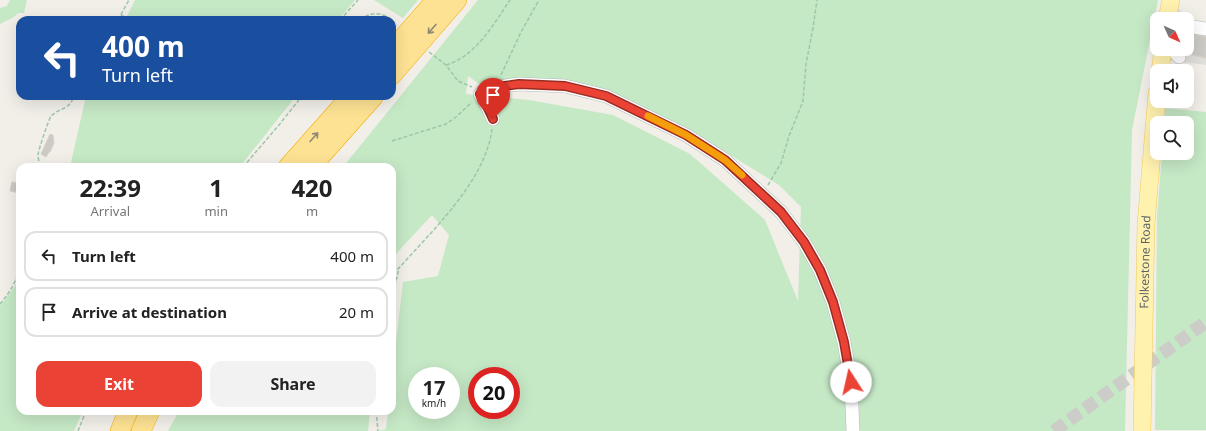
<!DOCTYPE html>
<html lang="en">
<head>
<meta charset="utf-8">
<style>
  :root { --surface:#fff; --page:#f2f2f2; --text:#222; --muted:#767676; --line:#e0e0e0; --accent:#ea4335 }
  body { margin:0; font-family:"Noto Sans",sans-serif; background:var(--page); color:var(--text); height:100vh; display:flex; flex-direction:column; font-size:15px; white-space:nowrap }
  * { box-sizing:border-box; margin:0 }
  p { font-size:13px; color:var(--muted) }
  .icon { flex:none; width:22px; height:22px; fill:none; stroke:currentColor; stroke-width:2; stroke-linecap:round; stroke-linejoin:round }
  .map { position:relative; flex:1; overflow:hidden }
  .sheet { position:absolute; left:16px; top:163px; width:380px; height:252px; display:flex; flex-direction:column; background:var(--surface); border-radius:12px; box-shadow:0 4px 16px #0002 }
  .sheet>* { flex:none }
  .top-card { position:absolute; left:16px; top:16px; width:380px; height:84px; border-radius:12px; box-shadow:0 4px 16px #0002; background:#1a4fa0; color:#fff; overflow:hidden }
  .needle { width:26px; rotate:135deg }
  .controls { position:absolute; left:1150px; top:12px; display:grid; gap:8px }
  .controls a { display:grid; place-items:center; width:44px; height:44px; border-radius:8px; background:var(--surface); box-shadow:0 4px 16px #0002; font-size:20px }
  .speed { position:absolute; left:408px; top:367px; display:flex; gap:8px; font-size:20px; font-weight:700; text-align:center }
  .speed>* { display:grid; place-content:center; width:52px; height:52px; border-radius:50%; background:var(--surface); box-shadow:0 4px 16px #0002; line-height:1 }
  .speed small { font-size:10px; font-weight:400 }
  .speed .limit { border:6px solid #d22; background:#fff; color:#111 }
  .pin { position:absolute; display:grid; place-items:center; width:34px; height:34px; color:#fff; margin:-41px -17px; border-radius:50% 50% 50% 0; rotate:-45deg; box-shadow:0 0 4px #0007 }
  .pin .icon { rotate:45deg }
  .me { position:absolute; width:44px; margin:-22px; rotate:350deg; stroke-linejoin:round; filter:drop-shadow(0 0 3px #0008) }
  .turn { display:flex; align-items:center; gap:14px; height:84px; padding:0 20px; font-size:18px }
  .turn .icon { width:52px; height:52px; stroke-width:2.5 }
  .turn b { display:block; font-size:28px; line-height:34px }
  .eta { display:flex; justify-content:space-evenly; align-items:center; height:68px; text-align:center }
  .eta b { font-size:24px; font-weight:700; line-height:28px }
  .cta { display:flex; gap:8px; margin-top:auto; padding:8px 20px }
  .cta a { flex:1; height:46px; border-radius:12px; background:var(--accent); color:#fff; font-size:16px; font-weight:700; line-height:46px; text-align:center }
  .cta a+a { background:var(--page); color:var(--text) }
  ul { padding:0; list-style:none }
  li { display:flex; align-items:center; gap:12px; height:50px; margin:0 8px 6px; padding:0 12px; border:2px solid var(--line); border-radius:12px }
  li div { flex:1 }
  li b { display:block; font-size:15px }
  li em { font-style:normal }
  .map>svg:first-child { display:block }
  .industrial { fill:#e0deda }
  .green { fill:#c5e8c5; fill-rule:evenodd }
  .building { fill:#cccac5; stroke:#d6d1c6 }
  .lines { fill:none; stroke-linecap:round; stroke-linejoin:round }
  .minor-tunnel { stroke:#ccccc8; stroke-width:13; stroke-dasharray:13 6; stroke-linecap:butt }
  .minor-casing { stroke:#b5b8bc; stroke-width:14 }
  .major-casing { stroke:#f2c960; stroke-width:18 }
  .highway-casing { stroke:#f9ab00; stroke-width:20 }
  .path { stroke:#9cc7a9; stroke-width:1.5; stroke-dasharray:4 2; stroke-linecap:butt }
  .minor { stroke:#fff; stroke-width:13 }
  .major { stroke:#fff2af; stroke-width:17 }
  .highway { stroke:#fde293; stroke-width:19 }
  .oneway { stroke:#8e8975 }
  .route-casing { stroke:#982c22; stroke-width:10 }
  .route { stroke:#ea4335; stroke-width:7 }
  .slow { stroke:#f59e0b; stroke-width:7 }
  .labels { text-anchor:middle; stroke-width:4; stroke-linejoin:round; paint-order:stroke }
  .street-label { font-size:12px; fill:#5f6368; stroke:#fff }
</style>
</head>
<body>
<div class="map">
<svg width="1206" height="431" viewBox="0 0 1206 431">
  <rect width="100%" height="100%" fill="#f1efe8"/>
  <polygon class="industrial" points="1175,5 1192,24 1206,26 1206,65 1165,60 1167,49 1187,49 1187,19 1172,19"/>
  <g class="green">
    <polygon points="10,0 27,0 24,13 18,13 14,17 0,24 0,8 7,6"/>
    <polygon points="135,0 355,0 338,20 125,20"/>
    <polygon points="374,0 418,0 403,18"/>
    <path d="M478,0H1158L1132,130L1125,431H378L386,429L388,411H392V376L403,282L438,276L449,235L432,215L392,258V167H343ZM468,76L481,85L530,79L609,94L685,127L779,185L801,207L798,301L765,220L690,154L613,115L529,100L466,94ZM417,376H451V410H417ZM477,376H511V410H477Z"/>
    <polygon points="86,96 296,96 242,164 237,167 70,167"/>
    <polygon points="1165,108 1206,112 1206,430 1155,430 1157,217 1162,153 1187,153 1187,123 1164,123"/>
    <polygon points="20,279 20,411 83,411 74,431 0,431 0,306"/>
    <polygon points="179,411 370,411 368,431 168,431"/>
  </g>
  <g class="building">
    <polygon points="1187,29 1196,33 1194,45 1187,45"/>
    <polygon points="1195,35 1206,37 1206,58 1192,55"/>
    <polygon points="50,134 53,135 54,143 50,152 49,152 46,157 41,154"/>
    <polygon points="12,182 20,183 20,193 10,191"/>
  </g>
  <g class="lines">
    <polyline class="minor-tunnel" points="1054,431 1206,322"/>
    <g class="minor-casing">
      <g id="minor">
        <polyline points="1187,26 1206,29"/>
        <polyline points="1172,49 1179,57"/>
        <polyline points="493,119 488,108 480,94 490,88 519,84 565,86 606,96 686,135 725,160 781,212 804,242 820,270 833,302 844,342 851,383 853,431"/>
      </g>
    </g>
    <g class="major-casing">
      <g id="major">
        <polyline points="1167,19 1171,0"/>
        <polyline points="1160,71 1163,49"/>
        <path id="s1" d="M1142,431L1146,224L1157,93"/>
      </g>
    </g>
    <g class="highway-casing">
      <g id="highway">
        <polyline points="392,50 436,0"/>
        <polyline points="392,75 457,0"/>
        <polyline points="288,167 351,96"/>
        <polyline points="311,167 374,96"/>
        <polyline points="120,431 128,411"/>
        <polyline points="141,431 150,411"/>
      </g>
    </g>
    <g class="path">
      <polyline points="121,15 130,20"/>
      <polyline points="118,20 129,0"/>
      <polyline points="340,20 358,0"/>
      <path d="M360,20C371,12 380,11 391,20"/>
      <polyline points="392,21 397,25"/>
      <polyline points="429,52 446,65 458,81 472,87"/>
      <path d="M446,65C476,56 493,25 510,0"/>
      <polyline points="501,75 521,32 539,0"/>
      <polyline points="392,141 446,124 456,117 472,102"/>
      <path d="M38,167C40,162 38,159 38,155C38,151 49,119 51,116C60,107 69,111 74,96"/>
      <polyline points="243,167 279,125 302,96"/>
      <polyline points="768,185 781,163 789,136 803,101 806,64 813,28 817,0"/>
      <path d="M392,272L399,268C432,231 486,180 492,129"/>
      <polyline points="392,298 399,268"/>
      <path d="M0,304C10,292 19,278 20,263"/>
      <polyline points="376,411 378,431"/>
      <polyline points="78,431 86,411"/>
    </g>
    <use href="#minor" class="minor"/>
    <use href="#major" class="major"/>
    <use href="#highway" class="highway"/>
  </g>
  <defs><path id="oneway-shaft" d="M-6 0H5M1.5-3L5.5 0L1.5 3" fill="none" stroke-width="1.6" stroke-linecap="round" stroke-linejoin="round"/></defs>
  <g class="oneway">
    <use href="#oneway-shaft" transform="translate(432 29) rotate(131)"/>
    <use href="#oneway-shaft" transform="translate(314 137) rotate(-48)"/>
  </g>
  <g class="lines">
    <g class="route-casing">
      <polyline id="route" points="493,119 488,108 480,94 490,88 519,84 565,86 606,96 686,135 725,160 781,212 804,242 820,270 833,302 844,342 851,382"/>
    </g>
    <use href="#route" class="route"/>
    <polyline class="slow" points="648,116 686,135 725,160 742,175"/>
  </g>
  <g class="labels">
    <g class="street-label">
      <text dy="4" stroke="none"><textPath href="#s1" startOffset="169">Folkestone Road</textPath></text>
    </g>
  </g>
</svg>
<div class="controls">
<a><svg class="needle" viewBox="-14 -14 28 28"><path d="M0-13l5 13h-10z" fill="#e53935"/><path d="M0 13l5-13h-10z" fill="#767676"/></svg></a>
<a><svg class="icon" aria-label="sound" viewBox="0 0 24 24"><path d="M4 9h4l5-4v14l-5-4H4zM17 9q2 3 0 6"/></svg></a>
<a><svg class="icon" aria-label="search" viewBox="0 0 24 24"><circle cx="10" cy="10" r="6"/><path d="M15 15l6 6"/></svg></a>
</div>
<div class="speed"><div>17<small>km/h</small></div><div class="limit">20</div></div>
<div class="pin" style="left:493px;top:119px;background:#d93025"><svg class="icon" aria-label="arrive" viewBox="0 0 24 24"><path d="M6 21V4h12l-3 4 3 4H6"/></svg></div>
<svg class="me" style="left:851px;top:382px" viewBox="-20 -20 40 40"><circle r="19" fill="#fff"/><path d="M0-13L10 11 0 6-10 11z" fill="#ea4335"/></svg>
<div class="top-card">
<div class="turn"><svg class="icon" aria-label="left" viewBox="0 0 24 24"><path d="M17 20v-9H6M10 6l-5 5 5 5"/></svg><div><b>400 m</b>Turn left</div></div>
</div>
<section class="sheet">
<div class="eta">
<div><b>22:39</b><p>Arrival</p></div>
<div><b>1</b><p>min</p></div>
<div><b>420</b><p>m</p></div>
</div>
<ul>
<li><svg class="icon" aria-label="left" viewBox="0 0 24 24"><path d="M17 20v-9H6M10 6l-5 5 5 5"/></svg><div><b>Turn left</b></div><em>400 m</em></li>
<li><svg class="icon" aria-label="arrive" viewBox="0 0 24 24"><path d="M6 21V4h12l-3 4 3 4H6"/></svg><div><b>Arrive at destination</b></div><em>20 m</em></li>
</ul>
<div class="cta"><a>Exit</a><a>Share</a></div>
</section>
</div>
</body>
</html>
